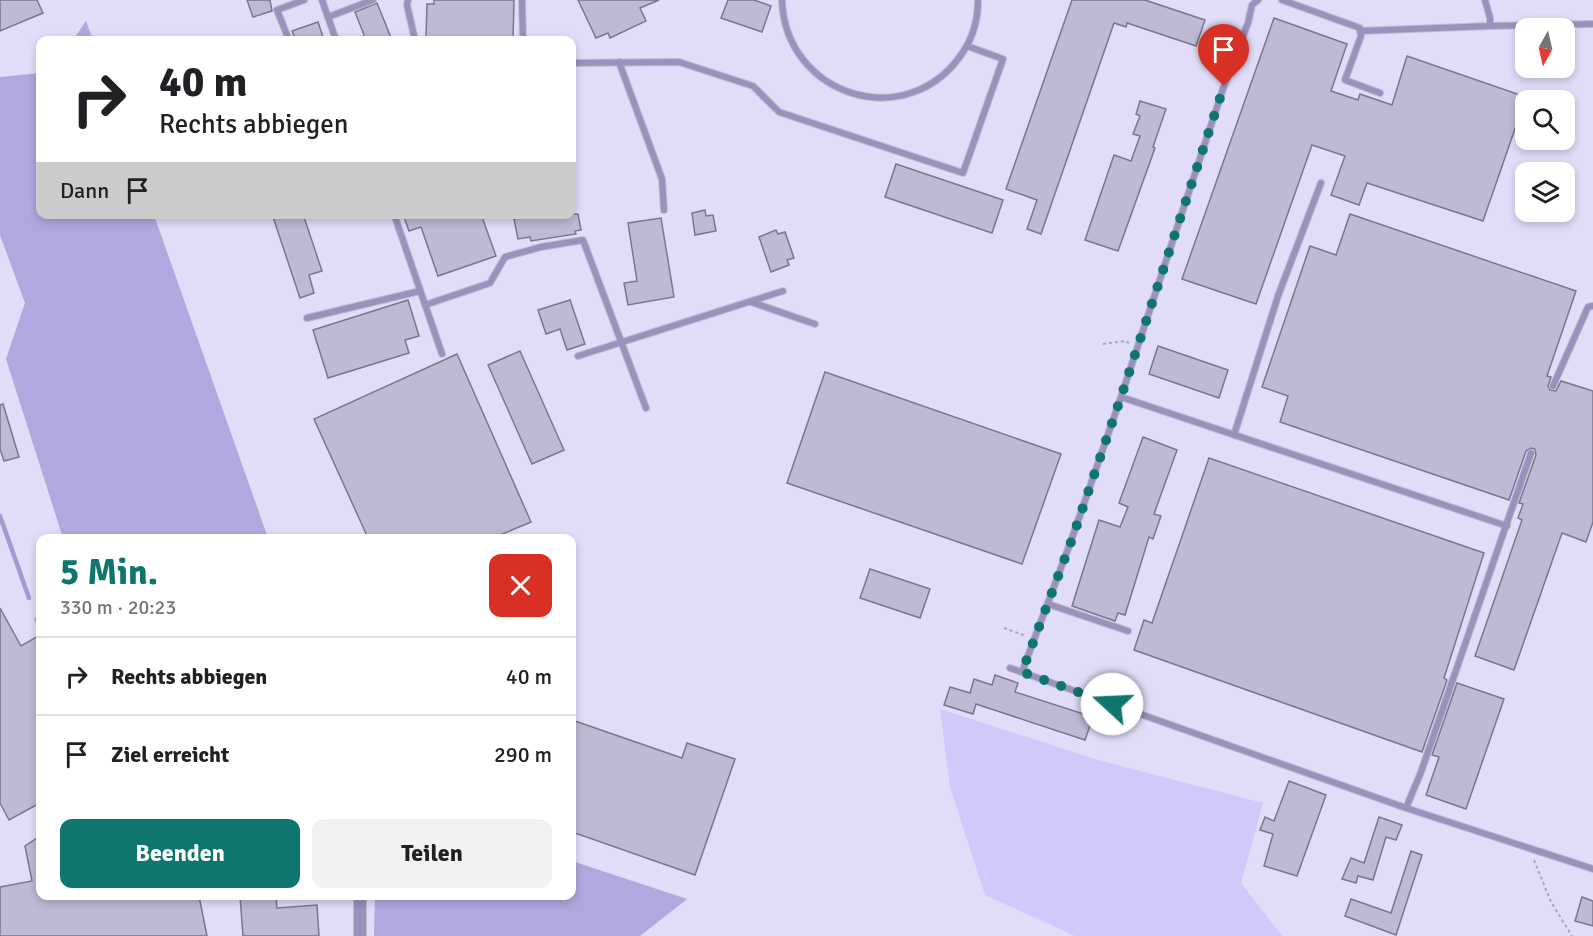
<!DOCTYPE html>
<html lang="de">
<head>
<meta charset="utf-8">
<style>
  :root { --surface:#fff; --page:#f2f2f2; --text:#202124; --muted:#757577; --line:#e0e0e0; --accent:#0f766e }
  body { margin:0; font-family:Signika,sans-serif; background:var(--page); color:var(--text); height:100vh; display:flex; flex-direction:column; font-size:22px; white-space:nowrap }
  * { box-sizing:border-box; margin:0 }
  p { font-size:20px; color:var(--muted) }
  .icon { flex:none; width:33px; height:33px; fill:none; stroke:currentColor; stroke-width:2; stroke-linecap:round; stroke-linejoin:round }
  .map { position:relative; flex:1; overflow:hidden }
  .side { position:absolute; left:36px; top:534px; width:540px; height:366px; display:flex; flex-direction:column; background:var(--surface); border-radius:12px; box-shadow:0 3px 9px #0003 }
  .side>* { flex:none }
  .hud { position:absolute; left:36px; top:36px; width:540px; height:183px; border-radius:12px; box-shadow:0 3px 9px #0003; background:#fff; color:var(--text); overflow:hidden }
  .needle { width:39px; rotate:188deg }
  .tools { position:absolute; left:1515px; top:18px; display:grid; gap:12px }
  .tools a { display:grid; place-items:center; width:60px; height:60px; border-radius:12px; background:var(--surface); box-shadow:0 3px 9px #0003; font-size:30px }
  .pin { position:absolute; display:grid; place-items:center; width:51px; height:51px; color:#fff; margin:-62px -26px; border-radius:50% 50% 50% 0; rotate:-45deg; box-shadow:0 0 6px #0007 }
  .pin .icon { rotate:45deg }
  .me { position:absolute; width:66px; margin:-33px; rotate:290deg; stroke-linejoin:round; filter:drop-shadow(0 0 4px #0008) }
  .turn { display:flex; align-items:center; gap:21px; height:126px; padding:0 24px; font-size:27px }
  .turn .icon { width:78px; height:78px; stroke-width:2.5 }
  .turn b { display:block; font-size:42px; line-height:51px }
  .then { display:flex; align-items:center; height:57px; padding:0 24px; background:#0003; gap:12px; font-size:22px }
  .round { display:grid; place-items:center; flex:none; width:63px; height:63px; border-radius:12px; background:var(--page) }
  .headline { display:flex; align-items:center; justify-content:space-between; height:102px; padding:0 24px }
  h1 { font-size:36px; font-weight:700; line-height:45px; color:var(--accent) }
  .cta { display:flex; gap:12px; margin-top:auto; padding:12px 24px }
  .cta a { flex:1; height:69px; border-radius:12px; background:var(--accent); color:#fff; font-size:24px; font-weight:700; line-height:69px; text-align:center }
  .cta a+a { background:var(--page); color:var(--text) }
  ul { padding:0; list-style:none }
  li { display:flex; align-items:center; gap:18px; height:78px; padding:0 24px; border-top:2px solid var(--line) }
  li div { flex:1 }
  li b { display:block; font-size:22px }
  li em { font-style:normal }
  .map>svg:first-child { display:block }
  .green { fill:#d1c8fb }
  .forest { fill:#b2a7de }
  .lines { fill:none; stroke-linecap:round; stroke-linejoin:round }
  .stream { stroke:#a49ad0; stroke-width:4.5 }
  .building { fill:#beb9d4; stroke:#7a768e; stroke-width:1.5 }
  .lane-casing { stroke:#bfbbd3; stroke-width:8 }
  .street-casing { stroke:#bfbbd3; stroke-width:14 }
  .path { stroke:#a8a4ba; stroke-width:2; stroke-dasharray:3 3; stroke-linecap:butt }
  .lane { stroke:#9a92bd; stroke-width:6 }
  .street { stroke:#9a92bd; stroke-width:12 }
  .route { stroke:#0f766e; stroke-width:10; stroke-dasharray:0 18 }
</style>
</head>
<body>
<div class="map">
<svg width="1593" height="936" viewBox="0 0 1593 936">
  <rect width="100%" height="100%" fill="#e1dcf8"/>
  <polygon class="green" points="940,709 1098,760 1263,803 1241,883 1282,936 1075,936 985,895 950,787"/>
  <g class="forest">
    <polygon points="86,21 93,40 73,40"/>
    <polygon points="40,73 40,214 154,215 268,538 63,538 6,359 25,303 0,235 0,77"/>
    <polygon points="572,861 687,899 640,936 374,936 375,896 572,896"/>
  </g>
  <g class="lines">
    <g class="stream">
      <polyline points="0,516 29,598"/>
      <polyline points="37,619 40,629"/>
    </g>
  </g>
  <g class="building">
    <polygon points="0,0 37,0 43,13 0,31"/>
    <polygon points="247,0 270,0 272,11 253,17"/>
    <polygon points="434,0 514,0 513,39 511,40 430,40 430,37 426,37 427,4 434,4"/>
    <polygon points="578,0 659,0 640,8 646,21 610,38 608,33 596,38"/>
    <polygon points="728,0 754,0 771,6 762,32 721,18"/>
    <polygon points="1072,0 1145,0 1205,20 1196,46 1127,23 1126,27 1114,23 1041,234 1027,229 1037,200 1006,189"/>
    <polygon points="377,3 392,40 366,40 355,12"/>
    <polygon points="1274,18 1347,44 1331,91 1358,100 1360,94 1392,105 1407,56 1526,97 1483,221 1367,183 1359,205 1331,195 1345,156 1312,145 1256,304 1182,279"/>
    <polygon points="318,22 324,40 296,40 292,31"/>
    <polygon points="1140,101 1166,109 1153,147 1155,148 1118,251 1085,240 1114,155 1131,161 1140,136 1133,134 1140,116 1136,114"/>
    <polygon points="896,164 1003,200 992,233 885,197"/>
    <polygon points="705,210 706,216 713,215 716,231 695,235 692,213"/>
    <polygon points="272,214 303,214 322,271 309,275 314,293 300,298"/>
    <polygon points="403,214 481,214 496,256 438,276 421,227 409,231"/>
    <polygon points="525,214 578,214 581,230 575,231 576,234 531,241 530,237 518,239 514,219 526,217"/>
    <polygon points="1350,214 1576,291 1547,376 1551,377 1548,386 1550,390 1556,391 1561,381 1593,391 1593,522 1586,542 1562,533 1514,670 1475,656 1522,520 1518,518 1523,504 1519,503 1536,455 1535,449 1531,448 1526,451 1509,500 1280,422 1288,396 1262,387 1310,246 1336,255"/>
    <polygon points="661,218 674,297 628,305 624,283 637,281 628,223"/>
    <polygon points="776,230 778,234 785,232 794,258 787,260 789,265 771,272 759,237"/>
    <polygon points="408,300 419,336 405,340 409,353 328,378 313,330"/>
    <polygon points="570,300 585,344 567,350 560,329 546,334 538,310"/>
    <polygon points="1158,346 1228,370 1219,398 1149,374"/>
    <polygon points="520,351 564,450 532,464 488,365"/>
    <polygon points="457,354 531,522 493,538 368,538 314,419"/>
    <polygon points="825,372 1061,454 1022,564 787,483"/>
    <polygon points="3,404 19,457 4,461 0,449 0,405"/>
    <polygon points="1143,437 1177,450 1154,514 1161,516 1153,539 1149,537 1125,615 1118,613 1115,621 1072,606 1099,520 1120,527 1128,507 1119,503"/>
    <polygon points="1209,458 1484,553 1444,678 1447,680 1422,752 1134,650 1144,620 1152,623"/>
    <polygon points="870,569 930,589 920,618 860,598"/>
    <polygon points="0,608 21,646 40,635 40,803 9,820 0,803"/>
    <polygon points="995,675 1018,683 1015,692 1093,717 1085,740 976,704 973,714 944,705 950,687 970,693 974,679 992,685"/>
    <polygon points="1457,683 1504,699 1466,809 1426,795 1439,757 1432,755"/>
    <polygon points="572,720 682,758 687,743 735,759 695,875 572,832"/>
    <polygon points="1289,781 1326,795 1297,876 1264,866 1273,834 1260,830 1265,817 1274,821"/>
    <polygon points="1379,817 1402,825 1396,840 1386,837 1373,880 1358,876 1356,883 1342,879 1351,858 1364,863"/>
    <polygon points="40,836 40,896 199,896 207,936 0,936 0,887 32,881 25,846"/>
    <polygon points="1411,851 1422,855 1396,935 1345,916 1351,899 1391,913"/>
    <polygon points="240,896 276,896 277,908 317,905 319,936 243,936"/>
    <polygon points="1582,897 1593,901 1593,926 1575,921"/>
  </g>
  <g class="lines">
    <g class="lane-casing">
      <g id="lane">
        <polyline points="322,0 336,40"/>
        <polyline points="408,0 407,5 415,40"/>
        <polyline points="522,0 523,40"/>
        <path d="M782,0C785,97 909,135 963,52C973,37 978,18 978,0"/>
        <polyline points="1282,0 1360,28 1361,36 1345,80 1380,93"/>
        <polyline points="328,17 373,0"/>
        <polyline points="1490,26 1593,24"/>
        <polyline points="1360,31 1490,26 1490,18 1485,0"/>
        <polyline points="289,40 277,10 304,0"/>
        <polyline points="619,62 662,179 664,210"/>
        <polyline points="572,63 679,62 753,86 779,112 963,173 1003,59 967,46"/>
        <polyline points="394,214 442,354"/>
        <polyline points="751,302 815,324"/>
        <polyline points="425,305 490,283 505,257 541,247 583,240 646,408"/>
        <polyline points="307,318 420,291"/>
        <polyline points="578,356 783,291"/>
        <polyline points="1553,386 1588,307 1593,306"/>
        <polyline points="1121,397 1507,526"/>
        <polyline points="1234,435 1278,296 1321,183"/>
        <polyline points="1048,604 1128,631"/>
        <polyline points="1010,668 1406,808 1593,869"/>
        <polyline points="1022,672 1071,541 1121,397 1224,86 1248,23 1252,5 1258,0"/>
        <polyline points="1406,808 1421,772 1531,453"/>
      </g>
    </g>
    <g class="street-casing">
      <polyline id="street" points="360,896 360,936"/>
    </g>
    <g class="path">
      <polyline points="1103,344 1125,341 1129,343"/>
      <polyline points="1004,628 1026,636"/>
      <polyline points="1534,860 1551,902 1572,936"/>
    </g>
    <use href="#lane" class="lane"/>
    <use href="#street" class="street"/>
  </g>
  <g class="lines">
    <polyline class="route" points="1112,704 1022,672 1071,542 1121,397 1224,86"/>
  </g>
</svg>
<div class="tools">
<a><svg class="needle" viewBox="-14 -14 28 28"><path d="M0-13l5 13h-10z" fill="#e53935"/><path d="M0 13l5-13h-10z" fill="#757577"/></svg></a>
<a><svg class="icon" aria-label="search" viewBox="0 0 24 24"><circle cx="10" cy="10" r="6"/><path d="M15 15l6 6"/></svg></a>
<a><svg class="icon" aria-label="layers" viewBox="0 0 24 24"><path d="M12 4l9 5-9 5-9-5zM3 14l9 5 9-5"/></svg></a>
</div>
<div class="pin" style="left:1224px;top:86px;background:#d93025"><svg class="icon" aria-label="arrive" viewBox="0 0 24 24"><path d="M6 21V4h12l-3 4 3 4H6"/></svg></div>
<svg class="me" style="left:1112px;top:704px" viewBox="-20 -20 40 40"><circle r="19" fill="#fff"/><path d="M0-13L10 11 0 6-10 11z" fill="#0f766e"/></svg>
<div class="hud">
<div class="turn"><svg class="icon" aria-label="right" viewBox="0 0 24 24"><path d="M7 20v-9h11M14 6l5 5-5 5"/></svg><div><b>40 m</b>Rechts abbiegen</div></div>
<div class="then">Dann<svg class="icon" aria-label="arrive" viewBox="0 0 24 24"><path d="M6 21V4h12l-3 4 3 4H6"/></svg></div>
</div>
<section class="side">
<div class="headline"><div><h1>5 Min.</h1><p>330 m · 20:23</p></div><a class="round" style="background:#d93025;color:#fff"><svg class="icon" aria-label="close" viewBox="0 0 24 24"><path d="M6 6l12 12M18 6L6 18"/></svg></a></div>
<ul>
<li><svg class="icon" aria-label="right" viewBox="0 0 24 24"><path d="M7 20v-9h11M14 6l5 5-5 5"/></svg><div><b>Rechts abbiegen</b></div><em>40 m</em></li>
<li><svg class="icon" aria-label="arrive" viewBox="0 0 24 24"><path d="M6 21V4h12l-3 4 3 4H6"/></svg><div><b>Ziel erreicht</b></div><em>290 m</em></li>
</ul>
<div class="cta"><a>Beenden</a><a>Teilen</a></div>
</section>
</div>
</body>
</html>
